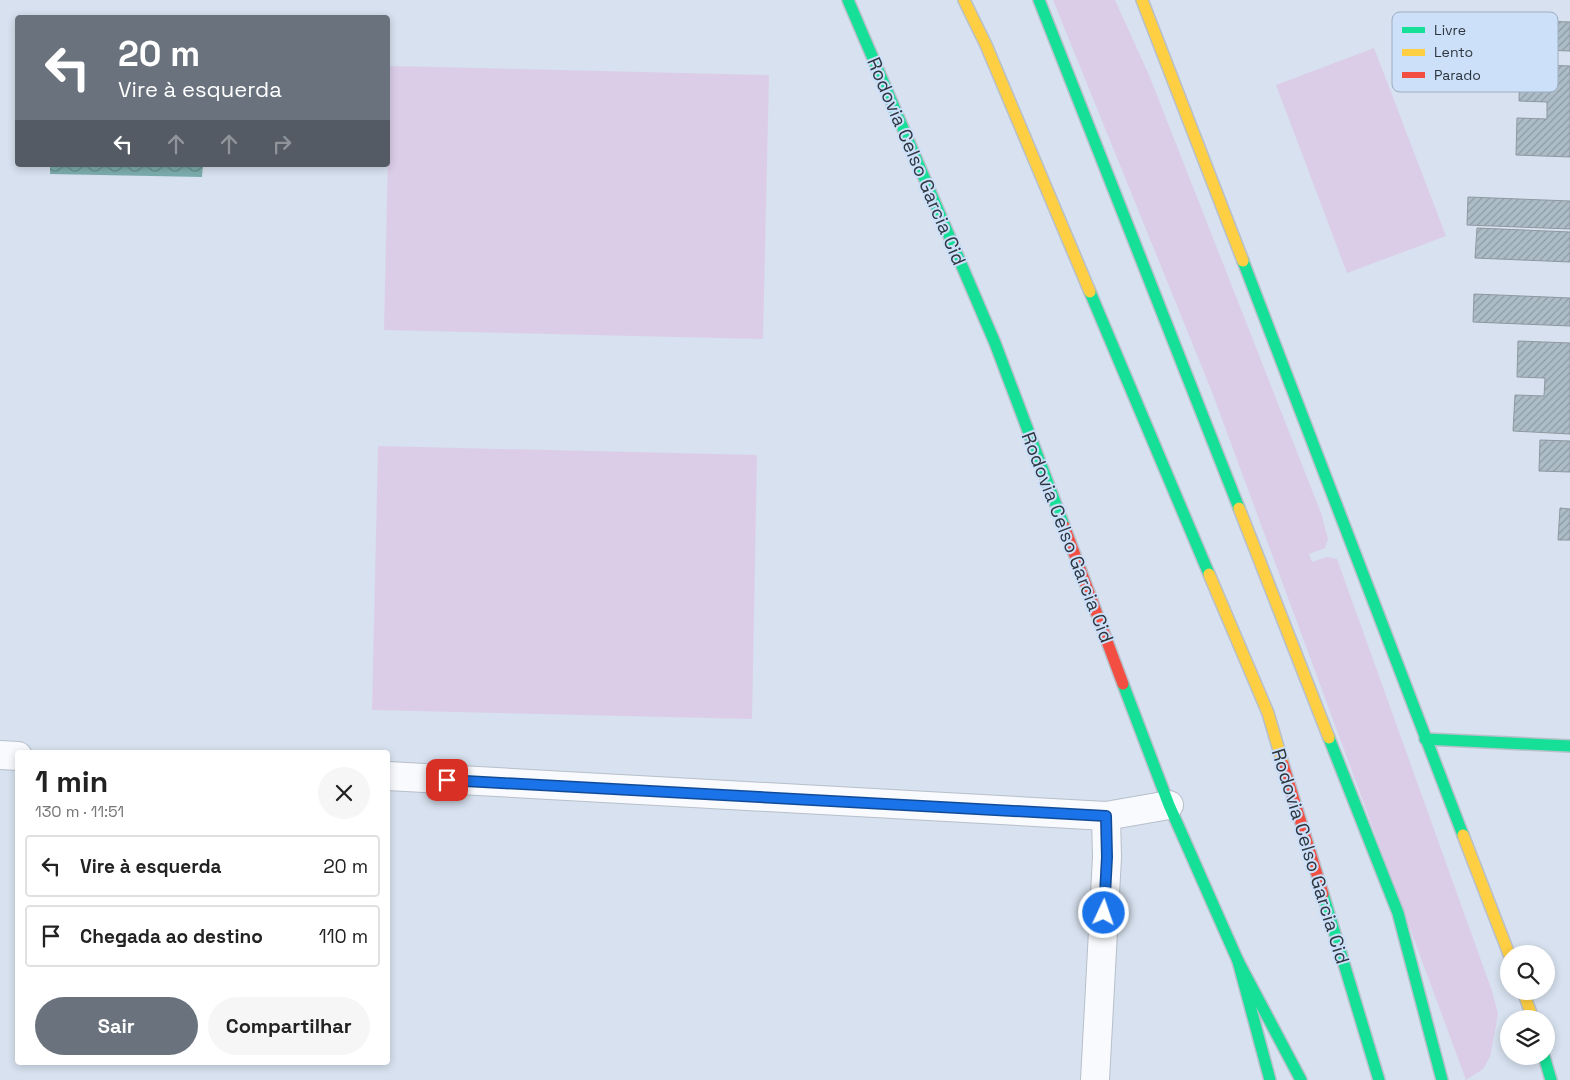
<!DOCTYPE html>
<html lang="pt">
<head>
<meta charset="utf-8">
<style>
  :root { --surface:#fff; --page:#f6f6f6; --text:#222; --muted:#767676; --line:#e0e0e0; --accent:#69727d }
  body { margin:0; font-family:"Space Grotesk",sans-serif; background:var(--page); color:var(--text); height:100vh; display:flex; flex-direction:column; font-size:19px; white-space:nowrap }
  * { box-sizing:border-box; margin:0 }
  p { font-size:16px; color:var(--muted) }
  .icon { flex:none; width:28px; height:28px; fill:none; stroke:currentColor; stroke-width:2; stroke-linecap:round; stroke-linejoin:round }
  .map { position:relative; flex:1; overflow:hidden }
  .side { position:absolute; left:15px; top:750px; width:375px; height:315px; display:flex; flex-direction:column; background:var(--surface); border-radius:5px; box-shadow:0 2px 8px #0003 }
  .side>* { flex:none }
  .guide { position:absolute; left:15px; top:15px; width:375px; height:152px; border-radius:5px; box-shadow:0 2px 8px #0003; background:#69727d; color:#fff; overflow:hidden }
  .fabs { position:absolute; left:1500px; top:945px; display:grid; gap:10px }
  .fabs a { display:grid; place-items:center; width:55px; height:55px; border-radius:50%; background:var(--surface); box-shadow:0 2px 8px #0003; font-size:25px }
  .pin { position:absolute; display:grid; place-items:center; width:42px; height:42px; color:#fff; margin:-21px; border-radius:10px; box-shadow:0 2px 8px #0006 }
  .me { position:absolute; width:55px; margin:-28px; rotate:3deg; stroke-linejoin:round; filter:drop-shadow(0 0 4px #0008) }
  .turn { display:flex; align-items:center; gap:18px; height:105px; padding:0 20px; font-size:22px }
  .turn .icon { width:65px; height:65px; stroke-width:2.5 }
  .turn b { display:block; font-size:35px; line-height:42px }
  .lanes { display:flex; align-items:center; height:48px; padding:0 20px; background:#0003; justify-content:center; gap:25px; direction:ltr }
  .lanes .off { opacity:.35 }
  .round { display:grid; place-items:center; flex:none; width:52px; height:52px; border-radius:26px; background:var(--page) }
  .overview { display:flex; align-items:center; justify-content:space-between; height:85px; padding:0 20px }
  h1 { font-size:30px; font-weight:700; line-height:38px }
  .button { display:flex; gap:10px; margin-top:auto; padding:10px 20px }
  .button a { flex:1; height:58px; border-radius:30px; background:var(--accent); color:#fff; font-size:20px; font-weight:700; line-height:58px; text-align:center }
  .button a+a { background:var(--page); color:var(--text) }
  ul { padding:0; list-style:none }
  li { display:flex; align-items:center; gap:15px; height:62px; margin:0 10px 8px; padding:0 10px; border:2px solid var(--line); border-radius:5px }
  li div { flex:1 }
  li b { display:block; font-size:19px }
  li em { font-style:normal }
  .map>svg:first-child { display:block }
  .green { fill:#dbcde8 }
  .water { fill:url(#water-waves) }
  .building { fill:url(#building-hatch); stroke:#8e98a0 }
  .lines { fill:none; stroke-linecap:round; stroke-linejoin:round }
  .street-casing { stroke:#b7bfca; stroke-width:30 }
  .fast-casing { stroke:#b7bfca; stroke-width:14 }
  .slow-casing { stroke:#b7bfca; stroke-width:14 }
  .jam-casing { stroke:#b7bfca; stroke-width:14 }
  .street { stroke:#f9fafd; stroke-width:28 }
  .fast { stroke:#16e098; stroke-width:11 }
  .slow { stroke:#ffcf43; stroke-width:11 }
  .jam { stroke:#f24e42; stroke-width:11 }
  .route-casing { stroke:#114b97; stroke-width:12 }
  .route { stroke:#1a73e8; stroke-width:9 }
  .labels { text-anchor:middle; stroke-width:4; stroke-linejoin:round; paint-order:stroke }
  .street-label { font-size:19px; fill:#2e363f; stroke:#cde0f9 }
  .key { fill:#cde0f9; stroke:#9dadc1; stroke-width:1 }
  .key-label { font-size:14px; fill:#2e363f }
</style>
</head>
<body>
<div class="map">
<svg width="1570" height="1080" viewBox="0 0 1570 1080">
  <defs>
    <pattern id="water-waves" width="16" height="10" patternUnits="userSpaceOnUse" patternTransform="scale(1.25)"><rect width="16" height="10" fill="#7dadad"/><path d="M0 5q4-4 8 0t8 0" fill="none" stroke="#678e8e"/></pattern>
    <pattern id="building-hatch" width="6" height="6" patternUnits="userSpaceOnUse" patternTransform="scale(1.25)"><rect width="6" height="6" fill="#adbdc7"/><path d="M-1 1l2-2M0 6l6-6M5 7l2-2" fill="none" stroke="#8d9aa3"/></pattern>
  </defs>
  <rect width="100%" height="100%" fill="#d7e1ef"/>
  <g class="green">
    <polygon points="1053,0 1115,0 1149,75 1321,513 1328,539 1325,548 1309,554 1312,562 1327,557 1337,559 1492,991 1498,1014 1490,1057 1483,1069 1466,1080 1212,392"/>
    <polygon points="1374,48 1446,236 1347,273 1276,85"/>
    <polygon points="390,66 769,75 763,339 384,330"/>
    <polygon points="378,446 757,455 752,719 372,710"/>
  </g>
  <polygon class="water" points="50,165 203,165 202,177 50,174"/>
  <g class="building">
    <polygon points="1461,18 1570,22 1570,51 1460,47"/>
    <polygon points="1520,64 1570,66 1570,157 1516,155 1517,118 1547,119 1547,102 1519,101"/>
    <polygon points="1468,197 1570,201 1570,229 1467,225"/>
    <polygon points="1477,228 1570,232 1570,262 1475,258"/>
    <polygon points="1474,294 1570,298 1570,326 1473,322"/>
    <polygon points="1518,341 1570,343 1570,434 1513,431 1515,395 1544,396 1545,378 1517,377"/>
    <polygon points="1540,440 1570,441 1570,472 1539,471"/>
    <polygon points="1560,508 1570,509 1570,540 1558,540"/>
  </g>
  <g class="lines">
    <g class="street-casing">
      <g id="street">
        <polyline points="0,755 18,756"/>
        <polyline points="388,776 1106,816 1169,805"/>
        <polyline points="1095,1080 1107,857 1106,816"/>
      </g>
    </g>
    <g class="fast-casing">
      <g id="fast">
        <polyline points="848,0 995,343 1064,526"/>
        <polyline points="1039,0 1239,508"/>
        <polyline points="1243,261 1463,835"/>
        <polyline points="1090,292 1209,574"/>
        <polyline points="1123,684 1169,805 1238,961 1270,1080"/>
        <polyline points="1329,738 1398,913 1442,1080"/>
        <polyline points="1425,739 1570,746"/>
        <polyline points="1323,894 1379,1080"/>
        <polyline points="1238,961 1301,1080"/>
        <polyline points="1544,1056 1551,1080"/>
      </g>
    </g>
    <g class="slow-casing">
      <g id="slow">
        <polyline points="964,0 986,45 1090,292"/>
        <polyline points="1142,0 1243,261"/>
        <polyline points="1239,508 1329,738"/>
        <polyline points="1209,574 1268,713 1283,764"/>
        <polyline points="1463,835 1509,954"/>
        <polyline points="1523,991 1533,1019"/>
      </g>
    </g>
    <g class="jam-casing">
      <g id="jam">
        <polyline points="1064,526 1123,684"/>
        <polyline points="1283,764 1323,894"/>
      </g>
    </g>
    <use href="#street" class="street"/>
    <use href="#fast" class="fast"/>
    <use href="#slow" class="slow"/>
    <use href="#jam" class="jam"/>
  </g>
  <g class="lines">
    <g class="route-casing">
      <polyline id="route" points="447,780 1106,816 1107,857 1104,913"/>
    </g>
    <use href="#route" class="route"/>
  </g>
  <g class="labels">
    <g class="street-label">
      <text transform="translate(917 161) rotate(67)" y="7">Rodovia Celso Garcia Cid</text>
      <text transform="translate(1068 537) rotate(69)" y="7">Rodovia Celso Garcia Cid</text>
      <text transform="translate(1311 856) rotate(73)" y="7">Rodovia Celso Garcia Cid</text>
    </g>
  </g>
  <rect x="1392" y="12" width="166" height="80" rx="8" class="key"/>
  <rect x="1402" y="27" width="23" height="6" fill="#16e098"/>
  <rect x="1402" y="49" width="23" height="7" fill="#ffcf43"/>
  <rect x="1402" y="72" width="23" height="6" fill="#f24e42"/>
  <g class="key-label">
    <text x="1434" y="35">Livre</text>
    <text x="1434" y="57">Lento</text>
    <text x="1434" y="80">Parado</text>
  </g>
</svg>
<div class="fabs">
<a><svg class="icon" aria-label="search" viewBox="0 0 24 24"><circle cx="10" cy="10" r="6"/><path d="M15 15l6 6"/></svg></a>
<a><svg class="icon" aria-label="layers" viewBox="0 0 24 24"><path d="M12 4l9 5-9 5-9-5zM3 14l9 5 9-5"/></svg></a>
</div>
<div class="pin" style="left:447px;top:780px;background:#d93025"><svg class="icon" aria-label="arrive" viewBox="0 0 24 24"><path d="M6 21V4h12l-3 4 3 4H6"/></svg></div>
<svg class="me" style="left:1104px;top:913px" viewBox="-20 -20 40 40"><circle r="17" fill="#1a73e8" stroke="#fff" stroke-width="3"/><path d="M0-11L8 9 0 5-8 9z" fill="#fff"/></svg>
<div class="guide">
<div class="turn"><svg class="icon" aria-label="left" viewBox="0 0 24 24"><path d="M17 20v-9H6M10 6l-5 5 5 5"/></svg><div><b>20 m</b>Vire à esquerda</div></div>
<div class="lanes"><svg class="icon" aria-label="left" viewBox="0 0 24 24"><path d="M17 20v-9H6M10 6l-5 5 5 5"/></svg><svg class="icon off" aria-label="ahead" viewBox="0 0 24 24"><path d="M12 20V5M6 11l6-6 6 6"/></svg><svg class="icon off" aria-label="ahead" viewBox="0 0 24 24"><path d="M12 20V5M6 11l6-6 6 6"/></svg><svg class="icon off" aria-label="right" viewBox="0 0 24 24"><path d="M7 20v-9h11M14 6l5 5-5 5"/></svg></div>
</div>
<section class="side">
<div class="overview"><div><h1>1 min</h1><p>130 m · 11:51</p></div><a class="round"><svg class="icon" aria-label="close" viewBox="0 0 24 24"><path d="M6 6l12 12M18 6L6 18"/></svg></a></div>
<ul>
<li><svg class="icon" aria-label="left" viewBox="0 0 24 24"><path d="M17 20v-9H6M10 6l-5 5 5 5"/></svg><div><b>Vire à esquerda</b></div><em>20 m</em></li>
<li><svg class="icon" aria-label="arrive" viewBox="0 0 24 24"><path d="M6 21V4h12l-3 4 3 4H6"/></svg><div><b>Chegada ao destino</b></div><em>110 m</em></li>
</ul>
<div class="button"><a>Sair</a><a>Compartilhar</a></div>
</section>
</div>
</body>
</html>
